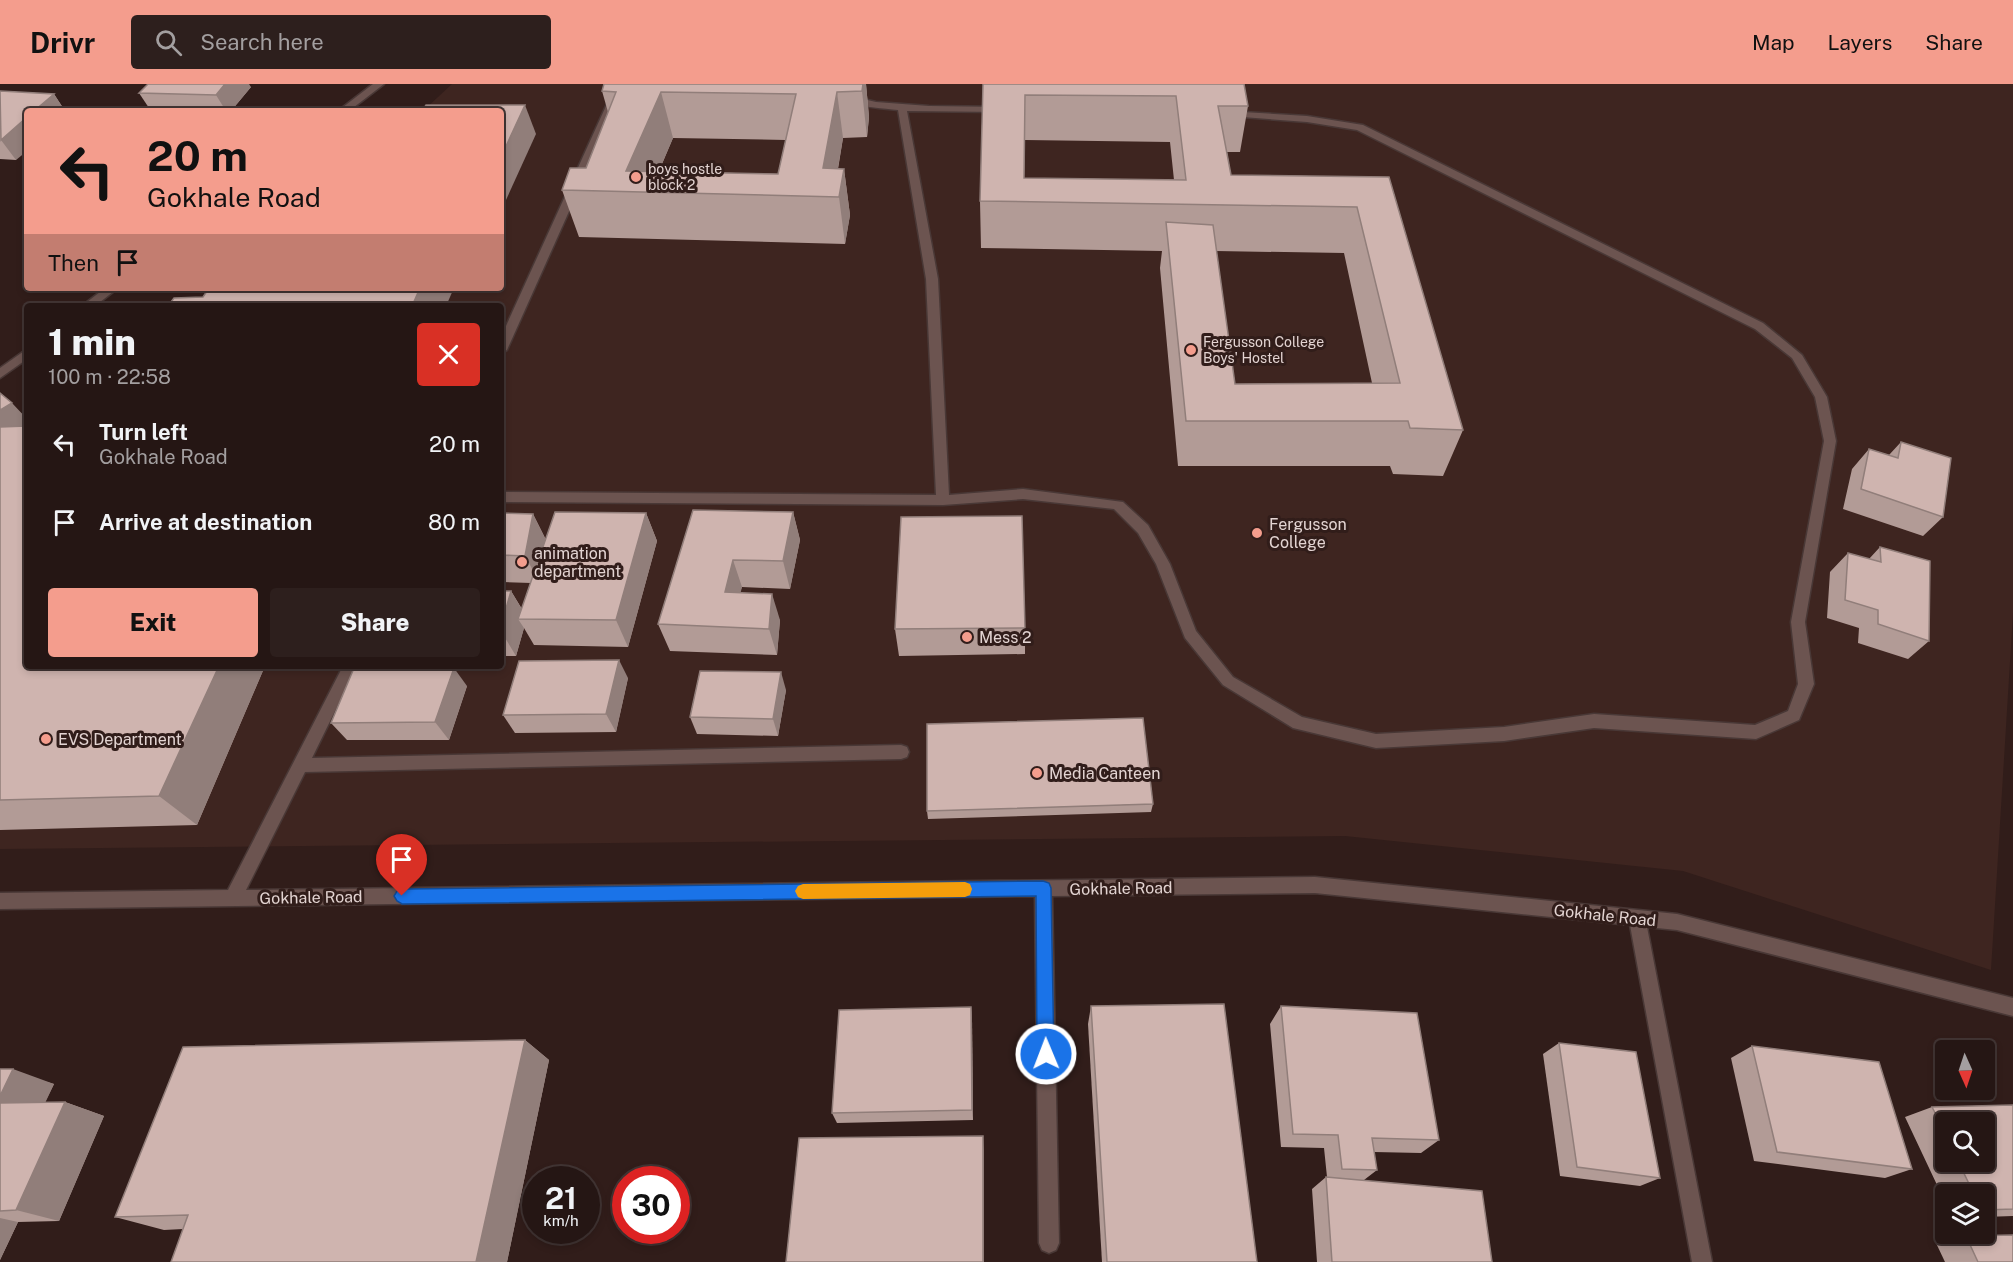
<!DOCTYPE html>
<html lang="en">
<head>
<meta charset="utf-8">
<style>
  :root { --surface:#251614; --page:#2d1f1d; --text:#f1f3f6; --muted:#a39fa0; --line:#423534; --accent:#f49d8d }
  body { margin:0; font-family:"Public Sans",sans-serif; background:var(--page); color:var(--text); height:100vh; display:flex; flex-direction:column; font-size:22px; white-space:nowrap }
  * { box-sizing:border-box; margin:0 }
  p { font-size:20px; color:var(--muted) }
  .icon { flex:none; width:33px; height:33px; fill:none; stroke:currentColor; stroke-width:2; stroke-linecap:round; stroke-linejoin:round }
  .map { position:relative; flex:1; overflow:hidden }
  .side { position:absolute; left:24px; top:219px; width:480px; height:366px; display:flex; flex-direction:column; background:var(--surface); border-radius:6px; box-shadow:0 3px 9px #0003,0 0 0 2px var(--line) }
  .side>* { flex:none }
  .banner { position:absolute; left:24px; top:24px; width:480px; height:183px; border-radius:6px; box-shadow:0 3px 9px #0003,0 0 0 2px var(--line); background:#f49d8d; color:#111; overflow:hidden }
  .needle { width:39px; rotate:177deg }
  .tools { position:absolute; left:1935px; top:956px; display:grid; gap:12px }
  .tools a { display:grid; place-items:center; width:60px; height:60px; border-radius:6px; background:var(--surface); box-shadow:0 3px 9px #0003,0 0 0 2px var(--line); font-size:30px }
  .speed { position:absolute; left:522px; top:1082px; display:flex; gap:12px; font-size:30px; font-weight:700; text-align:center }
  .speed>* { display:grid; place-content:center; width:78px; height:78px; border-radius:50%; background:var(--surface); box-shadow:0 3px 9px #0003,0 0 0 2px var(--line); line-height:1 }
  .speed small { font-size:15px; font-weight:400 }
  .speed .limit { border:9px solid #d22; background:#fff; color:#111 }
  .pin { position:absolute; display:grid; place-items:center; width:51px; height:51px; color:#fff; margin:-62px -26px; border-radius:50% 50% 50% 0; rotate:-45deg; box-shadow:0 0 6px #0007 }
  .pin .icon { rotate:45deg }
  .me { position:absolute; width:66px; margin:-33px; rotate:359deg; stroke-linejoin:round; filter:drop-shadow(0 0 4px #0008) }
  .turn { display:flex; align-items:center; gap:21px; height:126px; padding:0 24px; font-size:27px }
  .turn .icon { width:78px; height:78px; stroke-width:2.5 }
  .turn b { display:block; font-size:42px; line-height:51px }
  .then { display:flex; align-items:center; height:57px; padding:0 24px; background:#0003; gap:12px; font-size:22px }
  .round { display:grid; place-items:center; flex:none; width:63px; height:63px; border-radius:6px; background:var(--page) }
  .overview { display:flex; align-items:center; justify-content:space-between; height:102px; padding:0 24px }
  h1 { font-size:36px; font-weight:800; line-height:45px }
  .action { display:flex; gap:12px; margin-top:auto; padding:12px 24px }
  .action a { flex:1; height:69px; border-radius:6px; background:var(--accent); color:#111; font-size:24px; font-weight:800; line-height:69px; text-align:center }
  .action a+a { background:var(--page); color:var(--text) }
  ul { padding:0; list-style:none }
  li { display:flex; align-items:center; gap:18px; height:78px; padding:0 24px }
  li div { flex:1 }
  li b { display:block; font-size:22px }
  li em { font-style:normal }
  header { display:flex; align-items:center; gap:36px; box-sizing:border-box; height:84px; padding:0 30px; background:var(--accent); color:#111 }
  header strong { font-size:28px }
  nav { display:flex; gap:33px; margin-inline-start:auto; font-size:21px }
  .search { width:420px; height:54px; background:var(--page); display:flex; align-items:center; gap:15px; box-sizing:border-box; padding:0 21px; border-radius:6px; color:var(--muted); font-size:22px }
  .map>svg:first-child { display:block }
  .built { fill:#3e2520 }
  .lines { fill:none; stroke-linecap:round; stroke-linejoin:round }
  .minor-casing { stroke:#493836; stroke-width:3 }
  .minor { fill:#6c5450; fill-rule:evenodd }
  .wall { fill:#b29b96; fill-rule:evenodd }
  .shaded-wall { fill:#917e7a }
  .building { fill:#cfb4af; stroke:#917e7a; stroke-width:1.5; fill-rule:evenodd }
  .route { fill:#1a73e8; stroke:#114b97; stroke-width:1.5 }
  .slow { fill:#f59e0b }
  .poi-dot { fill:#f49d8d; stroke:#311d1a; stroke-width:2 }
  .labels { text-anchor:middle; stroke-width:6; stroke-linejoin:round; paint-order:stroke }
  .far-poi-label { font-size:14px; fill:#e3d4d2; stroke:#311d1a; text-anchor:start }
  .poi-label { font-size:16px; fill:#e3d4d2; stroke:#311d1a; text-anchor:start }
  .street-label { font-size:16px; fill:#e3d4d2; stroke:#311d1a }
</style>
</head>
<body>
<header>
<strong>Drivr</strong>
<div class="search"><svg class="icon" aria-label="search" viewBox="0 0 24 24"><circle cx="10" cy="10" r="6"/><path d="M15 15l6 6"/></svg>Search here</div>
<nav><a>Map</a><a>Layers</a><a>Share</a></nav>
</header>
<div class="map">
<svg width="2013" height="1178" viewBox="0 0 2013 1178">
  <rect width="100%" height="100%" fill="#311d1a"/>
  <polygon class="built" points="452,0 2013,0 2013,529 1991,886 1683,787 1345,752 0,765 0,369 27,582 501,582 501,222 209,222 229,204 501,204 501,27 423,27"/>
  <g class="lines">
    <g class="minor-casing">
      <g id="minor">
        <polygon points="373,0 384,0 349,27 338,27"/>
        <polygon points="616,0 626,0 507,266 501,270 501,253"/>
        <path d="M805,0H817L833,8L876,18L929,22L1004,23V27L1001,28L907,27L938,195L949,411L1023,405L1123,418L1148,441L1170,480L1196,547L1233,593L1302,633L1376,650L1504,643L1594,630L1755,641L1788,627L1798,600L1791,538L1824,357L1815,313L1792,274L1755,245L1357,46L1307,38L1229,32L1224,29L1226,27L1307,32L1363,41L1763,239L1802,271L1827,313L1836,357L1805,538L1814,600L1799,636L1756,655L1594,644L1504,657L1376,664L1293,644L1223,601L1185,554L1156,480L1138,449L1114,425L1023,415L943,421L501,418V408L936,411L926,195L898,26C868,23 828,20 805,0Z"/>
        <polygon points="105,204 118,204 95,222 82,222"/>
        <polygon points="27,265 27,275 0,294 0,284"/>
        <polygon points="343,582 357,582 312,674 901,661 907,663 909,668 907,673 901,675 305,688 246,806 1315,793 1677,830 2013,914 2013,932 1677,846 1647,843 1712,1178 1692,1178 1630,841 1315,809 1052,812 1059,1159 1056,1166 1049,1169 1042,1166 1039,1159 1035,812 0,825 0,809 228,806"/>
      </g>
    </g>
    <use href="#minor" class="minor"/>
  </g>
  <g class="wall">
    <path d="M866,0L869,33L867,53L843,54L838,85H844L850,131L845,160L579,153L562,106L586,84L608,28L602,7ZM673,54L786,56L778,90L659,87Z"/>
    <path d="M983,0H1244L1248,22L1240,68H1227L1231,91L1389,93L1463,346L1443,392L1393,390L1390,382H1178L1160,184L1162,167L981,164L980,117ZM1025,56L1170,58L1174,96L1024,94ZM1216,167L1344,169L1372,299L1235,300Z"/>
    <polygon points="251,3 231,27 151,27 139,9"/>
    <polygon points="0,7 54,10 65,27 27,27 16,76 0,75"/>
    <polygon points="0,309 27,335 27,342 26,343 27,582 265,582 197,741 0,746"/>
    <polygon points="1901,358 1943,433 1923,452 1843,425 1852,385 1869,365 1889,371"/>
    <polygon points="693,426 793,428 800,456 790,505 742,503 740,508 780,536 777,571 670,567 658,540"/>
    <polygon points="501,429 533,430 546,456 646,429 657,457 628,563 534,561 524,544 516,572 501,572 501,507 511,507 522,525 531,499 503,498 501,503"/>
    <polygon points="1880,463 1929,557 1908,575 1858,559 1859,544 1827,534 1830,488 1848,469 1869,475"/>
    <polygon points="1025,544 1025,570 899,572 895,545"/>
    <polygon points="628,594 616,648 515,649 503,631"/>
    <polygon points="467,602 449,656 347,656 331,639"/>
    <polygon points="786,606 778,652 697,650 690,633"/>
    <polygon points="1153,720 1151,728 928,735 927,727"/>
    <polygon points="1091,922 1257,1178 1102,1178 1088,940"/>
    <polygon points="1281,922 1439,1056 1421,1069 1374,1068 1377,1086 1364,1096 1492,1178 1317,1178 1312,1105 1326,1093 1327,1093 1324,1064 1281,1063 1270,940"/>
    <polygon points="971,923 972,935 973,1036 837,1039 832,1029"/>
    <polygon points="525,956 549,976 507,1178 171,1178 183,1145 164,1146 115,1133"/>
    <polygon points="1559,959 1660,1094 1640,1102 1560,1092 1543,970"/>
    <polygon points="1752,962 1912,1085 1885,1094 1754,1077 1731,974"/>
    <polygon points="0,985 54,1000 45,1018 65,1018 104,1032 59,1137 18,1138 0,1176"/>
    <path d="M2013,1021V1132L1984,1133V1110H1946V1120L1905,1033L1932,1023ZM1946,1038L1984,1077H1946Z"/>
    <polygon points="1966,1152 2013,1178 1945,1178 1936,1159"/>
  </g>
  <g class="shaded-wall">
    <polygon points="225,0 249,0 251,3 231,27 226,27 216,11"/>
    <polygon points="863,0 866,0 869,33 867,53 862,7"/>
    <polygon points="661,8 673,54 650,108 626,87"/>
    <polygon points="837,8 843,54 833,113 823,84"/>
    <polygon points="54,10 65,27 34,27"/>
    <polygon points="525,21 536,50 501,127 501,73"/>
    <polygon points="27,33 27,67 16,76 1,56"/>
    <polygon points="844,85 850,131 845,160 839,113"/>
    <polygon points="420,204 454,204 446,222 412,222"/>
    <polygon points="12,319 27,335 27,342 0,356 0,326"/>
    <polygon points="793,428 800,456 790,505 783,477"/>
    <polygon points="646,429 657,457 628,563 616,536"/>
    <polygon points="533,430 547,458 540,499 525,472"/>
    <polygon points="733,476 742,503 734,535 725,508"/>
    <polygon points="511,507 527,534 518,535 524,544 516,572 501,547 501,542"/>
    <polygon points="772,510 780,536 777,571 769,545"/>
    <polygon points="619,576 628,594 616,648 606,630"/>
    <polygon points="219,582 265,582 197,741 159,712"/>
    <polygon points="454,584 467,602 449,656 435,638"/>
    <polygon points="781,588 786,606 778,652 773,635"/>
    <polygon points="971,923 972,935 973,1036 972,1026"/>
    <polygon points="525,956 549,976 507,1178 476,1178"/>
    <polygon points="13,985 54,1000 38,1034 0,1021 0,1012"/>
    <polygon points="65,1018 104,1032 59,1137 16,1126"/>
    <polygon points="983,1052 984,1066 984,1178 983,1178"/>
    <polygon points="0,1134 18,1138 0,1176"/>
  </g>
  <g class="building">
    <polygon points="148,0 225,0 216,11 139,9"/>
    <path d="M604,0H863L862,7L837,8L823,84L844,85L839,113L562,106L570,84H586L616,8L602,7ZM661,8L796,10L778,90L626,87Z"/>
    <path d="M983,0H1244L1248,22H1218L1231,91L1389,93L1463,346L1410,344L1408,337H1186L1166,138L1213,141L1235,300L1400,299L1357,123L980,117ZM1025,11L1176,12L1186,96L1024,94Z"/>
    <polygon points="0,7 54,10 34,27 27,27 27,33 1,56"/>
    <polygon points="426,21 525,21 501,73 501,27 422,27"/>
    <polygon points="209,204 420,204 412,222 168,222 174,214 203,213"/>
    <polygon points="116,218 134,222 112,222"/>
    <polygon points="0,309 12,319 0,326"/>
    <polygon points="27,342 27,582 219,582 159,712 0,716 0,343"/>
    <polygon points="1901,358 1951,374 1943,433 1861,405 1869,365 1898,374"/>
    <polygon points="693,426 793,428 783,477 733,476 725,508 772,510 769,545 658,540"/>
    <polygon points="555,428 646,429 616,536 518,535"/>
    <polygon points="501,429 533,430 525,472 501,471"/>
    <polygon points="1022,432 1025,544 895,545 901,433"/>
    <polygon points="1880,463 1930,477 1929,557 1878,540 1878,526 1845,516 1848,469 1881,478"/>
    <polygon points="501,507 511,507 501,542"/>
    <polygon points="619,576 606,630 503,631 519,577"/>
    <polygon points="354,584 454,584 435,638 331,639"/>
    <polygon points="700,587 781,588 773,635 690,633"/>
    <polygon points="1143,634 1153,720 927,727 927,640"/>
    <polygon points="1224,920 1257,1178 1107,1178 1091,922"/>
    <polygon points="1281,922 1417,929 1439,1056 1372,1054 1377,1086 1342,1085 1338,1051 1293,1050"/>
    <polygon points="971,923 972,1026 832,1029 839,926"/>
    <polygon points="525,956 476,1178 171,1178 188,1131 115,1133 183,963"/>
    <polygon points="1559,959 1636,968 1660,1094 1577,1083"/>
    <polygon points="1752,962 1879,978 1912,1085 1777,1068"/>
    <polygon points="0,985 13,985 0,1012"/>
    <polygon points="65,1018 16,1126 0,1127 0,1019"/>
    <polygon points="2013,1021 2013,1125 1984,1126 1984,1110 1974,1110 1958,1077 1984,1077 1984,1038 1946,1038 1946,1050 1932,1023"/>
    <polygon points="983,1052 983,1178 786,1178 799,1054"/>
    <polygon points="1326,1093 1482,1107 1492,1178 1332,1178"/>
    <polygon points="2013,1151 2013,1178 1978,1178 1966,1152"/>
  </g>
  <polygon class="route" points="1043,797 1049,799 1051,804 1054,970 1052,976 1046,978 1040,976 1037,970 1036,812 402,820 397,817 394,812 397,807 402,805"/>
  <polygon class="slow" points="965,798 970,800 972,805 970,811 965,813 803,815 798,813 795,807 798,802 803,800"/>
  <g class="poi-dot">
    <circle cx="636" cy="93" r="6"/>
    <circle cx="1191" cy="266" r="6"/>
    <circle cx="1257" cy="449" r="6"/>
    <circle cx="522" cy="478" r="6"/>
    <circle cx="967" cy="553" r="6"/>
    <circle cx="46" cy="655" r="6"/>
    <circle cx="1037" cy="689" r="6"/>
  </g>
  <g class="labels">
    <g class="far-poi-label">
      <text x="648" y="90">boys hostle<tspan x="648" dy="16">block 2</tspan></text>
      <text x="1203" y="263">Fergusson College<tspan x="1203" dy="16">Boys' Hostel</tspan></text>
    </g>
    <g class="poi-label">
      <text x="1269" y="446">Fergusson<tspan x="1269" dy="18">College</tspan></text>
      <text x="534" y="475">animation<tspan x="534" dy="18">department</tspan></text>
      <text x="979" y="559">Mess 2</text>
      <text x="58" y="661">EVS Department</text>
      <text x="1049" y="695">Media Canteen</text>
    </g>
    <g class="street-label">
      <text transform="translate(1121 804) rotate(-1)" y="6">Gokhale Road</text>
      <text transform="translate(311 813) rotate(-1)" y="6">Gokhale Road</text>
      <text transform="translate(1605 831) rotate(6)" y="6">Gokhale Road</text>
    </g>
  </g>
</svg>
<div class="tools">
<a><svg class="needle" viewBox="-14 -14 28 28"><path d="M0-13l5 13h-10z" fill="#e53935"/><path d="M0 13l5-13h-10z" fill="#a39fa0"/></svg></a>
<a><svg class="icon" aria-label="search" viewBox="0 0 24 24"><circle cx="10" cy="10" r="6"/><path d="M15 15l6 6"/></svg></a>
<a><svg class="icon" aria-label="layers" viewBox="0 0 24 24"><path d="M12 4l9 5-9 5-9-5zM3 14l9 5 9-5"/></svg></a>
</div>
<div class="speed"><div>21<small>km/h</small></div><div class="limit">30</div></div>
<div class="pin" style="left:402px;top:812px;background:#d93025"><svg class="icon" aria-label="arrive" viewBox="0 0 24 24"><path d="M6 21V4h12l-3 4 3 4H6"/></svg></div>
<svg class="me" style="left:1046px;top:970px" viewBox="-20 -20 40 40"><circle r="17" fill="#1a73e8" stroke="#fff" stroke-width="3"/><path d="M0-11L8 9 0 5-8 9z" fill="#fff"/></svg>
<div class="banner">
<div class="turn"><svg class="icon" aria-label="left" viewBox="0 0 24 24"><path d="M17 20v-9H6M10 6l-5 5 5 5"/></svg><div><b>20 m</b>Gokhale Road</div></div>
<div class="then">Then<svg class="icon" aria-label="arrive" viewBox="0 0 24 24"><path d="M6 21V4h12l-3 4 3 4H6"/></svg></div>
</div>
<section class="side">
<div class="overview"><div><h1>1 min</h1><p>100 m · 22:58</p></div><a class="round" style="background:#d93025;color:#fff"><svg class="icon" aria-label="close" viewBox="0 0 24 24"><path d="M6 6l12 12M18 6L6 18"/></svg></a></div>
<ul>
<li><svg class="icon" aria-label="left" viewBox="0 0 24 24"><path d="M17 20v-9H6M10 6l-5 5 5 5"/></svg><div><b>Turn left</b><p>Gokhale Road</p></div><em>20 m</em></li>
<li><svg class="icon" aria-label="arrive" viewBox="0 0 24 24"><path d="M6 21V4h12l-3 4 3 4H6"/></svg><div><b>Arrive at destination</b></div><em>80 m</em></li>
</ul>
<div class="action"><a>Exit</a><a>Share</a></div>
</section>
</div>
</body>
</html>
